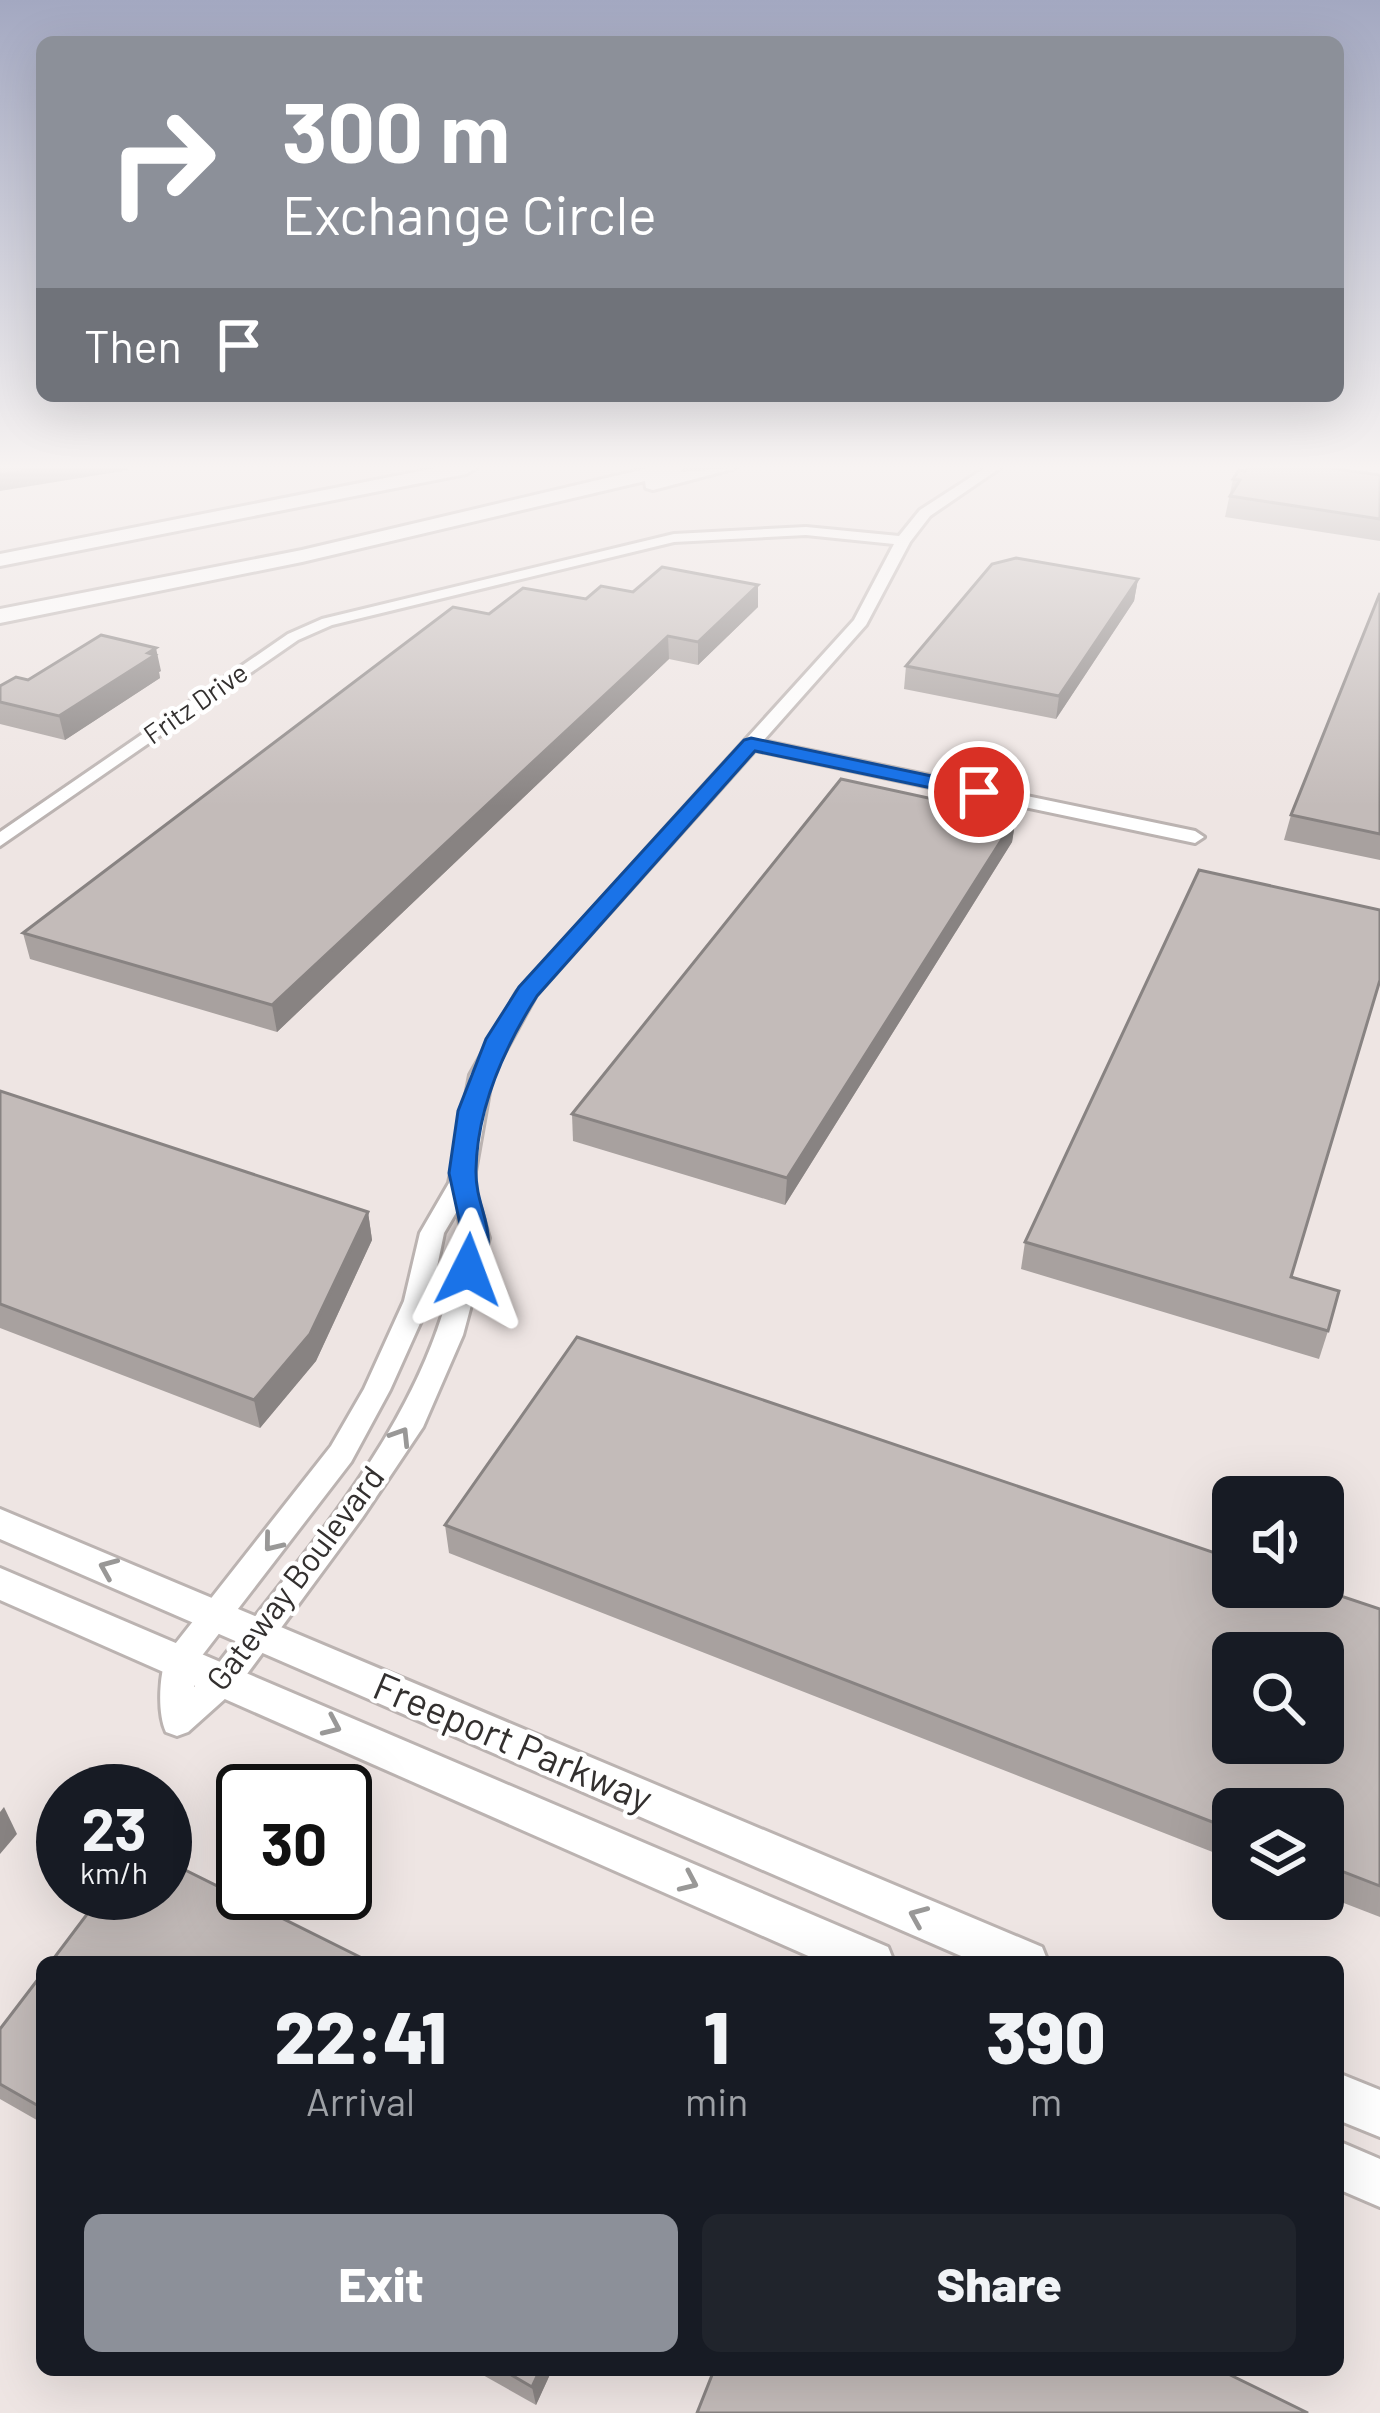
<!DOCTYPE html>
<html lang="en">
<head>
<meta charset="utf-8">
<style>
  :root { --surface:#171b24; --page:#20242c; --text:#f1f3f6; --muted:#9ea1a6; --accent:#8c9099 }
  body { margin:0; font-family:Barlow,sans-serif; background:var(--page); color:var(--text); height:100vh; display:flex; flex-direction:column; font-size:45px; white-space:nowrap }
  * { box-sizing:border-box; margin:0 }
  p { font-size:39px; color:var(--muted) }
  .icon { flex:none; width:66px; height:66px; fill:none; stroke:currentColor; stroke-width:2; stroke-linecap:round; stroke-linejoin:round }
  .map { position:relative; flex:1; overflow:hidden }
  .side { position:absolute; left:36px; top:1956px; width:1308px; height:420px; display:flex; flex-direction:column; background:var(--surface); border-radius:18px; box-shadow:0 12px 48px #0002 }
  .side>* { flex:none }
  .guide { position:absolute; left:36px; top:36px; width:1308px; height:366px; border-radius:18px; box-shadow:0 12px 48px #0002; background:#8c9099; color:#fff; overflow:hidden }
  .fabs { position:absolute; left:1212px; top:1476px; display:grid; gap:24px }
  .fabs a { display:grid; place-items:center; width:132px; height:132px; border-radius:18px; background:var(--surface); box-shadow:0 12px 48px #0002; font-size:60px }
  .speed { position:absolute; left:36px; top:1764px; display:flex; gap:24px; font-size:60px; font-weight:700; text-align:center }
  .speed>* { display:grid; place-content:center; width:156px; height:156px; border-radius:50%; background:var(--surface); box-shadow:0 12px 48px #0002; line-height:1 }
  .speed small { font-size:30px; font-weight:400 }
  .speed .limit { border:6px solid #111; border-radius:18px; background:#fff; color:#111 }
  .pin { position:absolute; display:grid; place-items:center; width:102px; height:102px; color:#fff; margin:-51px; border:6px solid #fff; border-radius:50%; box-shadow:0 3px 12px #0007 }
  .me { position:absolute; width:132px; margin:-66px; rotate:3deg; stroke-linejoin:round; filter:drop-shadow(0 0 9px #0008) }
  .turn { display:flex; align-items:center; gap:42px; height:252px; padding:0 48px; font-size:54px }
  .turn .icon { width:156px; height:156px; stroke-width:2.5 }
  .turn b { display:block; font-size:84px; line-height:102px }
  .then { display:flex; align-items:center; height:114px; padding:0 48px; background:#0003; gap:24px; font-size:45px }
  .eta { display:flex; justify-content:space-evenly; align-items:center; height:204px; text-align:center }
  .eta b { font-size:72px; font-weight:800; line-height:84px }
  .action { display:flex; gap:24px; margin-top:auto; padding:24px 48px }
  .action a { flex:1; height:138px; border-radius:18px; background:var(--accent); color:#fff; font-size:48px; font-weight:800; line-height:138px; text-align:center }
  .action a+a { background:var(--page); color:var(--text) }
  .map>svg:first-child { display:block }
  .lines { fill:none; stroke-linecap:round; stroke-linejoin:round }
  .minor-casing { stroke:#bbb3b1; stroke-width:6 }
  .major-casing { stroke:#bbb3b1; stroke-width:6 }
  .highway-casing { stroke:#bbb3b1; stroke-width:6 }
  .minor { fill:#fff; fill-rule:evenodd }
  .major { fill:#fff; fill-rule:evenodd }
  .highway { fill:#fff; fill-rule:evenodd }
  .wall { fill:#a8a19f }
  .shaded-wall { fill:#888382 }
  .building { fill:#c3bbb9; stroke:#888382; stroke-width:3; fill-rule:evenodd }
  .oneway { stroke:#999897 }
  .route { fill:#1a73e8; stroke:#114b97; stroke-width:3 }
  .labels { text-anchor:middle; stroke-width:9; stroke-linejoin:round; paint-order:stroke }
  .far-street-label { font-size:27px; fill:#33302f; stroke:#fff }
  .street-label { font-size:33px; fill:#33302f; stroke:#fff }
  .near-street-label { font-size:39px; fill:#33302f; stroke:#fff }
</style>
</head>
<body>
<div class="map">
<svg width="1380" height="2413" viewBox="0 0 1380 2413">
  <rect width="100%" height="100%" fill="#eee5e3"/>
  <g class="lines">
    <g class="minor-casing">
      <path id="minor" d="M985,468H1000L930,516L910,542L866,625L763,741L1195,831L1204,837L1195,843L755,750L536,995L492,1075L473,1183L489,1238L463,1335L423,1427L362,1518L236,1689L188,1732L177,1736L166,1732C157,1713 159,1672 168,1653L331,1446L364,1389L404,1301L420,1233L449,1183L470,1075L517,992L854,620L894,544L806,535L674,542L332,625L298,640L0,846V832L288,634L322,619L674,534L806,527L899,536L920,510ZM457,1211C468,1249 458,1262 447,1299C407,1441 302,1554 214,1669L194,1687V1666L351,1462L390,1390L430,1301L444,1233Z"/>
    </g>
    <g class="major-casing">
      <g id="major">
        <polygon points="0,1509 1042,1947 1048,1962 975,1962 0,1539"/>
        <polygon points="0,1568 888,1947 894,1962 822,1962 0,1600"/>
        <polygon points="1338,2073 1380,2090 1380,2137 1338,2120"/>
        <polygon points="1338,2141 1380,2159 1380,2207 1338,2189"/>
      </g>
    </g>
    <g class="highway-casing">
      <g id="highway">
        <polygon points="436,468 476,468 466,474 0,566 0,554"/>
        <polygon points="649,468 684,468 681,472 736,468 653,490 646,488 645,481 302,562 0,623 0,609 302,550"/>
      </g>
    </g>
    <use href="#minor" class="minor"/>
    <use href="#major" class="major"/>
    <use href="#highway" class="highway"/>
  </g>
  <g class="wall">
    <polygon points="1380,475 1380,541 1225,517 1233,479"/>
    <polygon points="1138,579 1134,601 1056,719 904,689 906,666"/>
    <polygon points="758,585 758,607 698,665 669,659 277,1032 30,959 23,933 489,614 586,599"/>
    <polygon points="1380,593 1380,860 1284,840 1291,815"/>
    <polygon points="161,671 159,672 160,678 65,740 0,724 0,686 28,680"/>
    <polygon points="1016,817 1012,842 785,1205 573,1141 572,1114"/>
    <polygon points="0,1091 368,1212 372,1240 316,1361 260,1428 0,1328"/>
    <polygon points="1025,1242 1291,1277 1328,1331 1319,1359 1021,1269"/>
    <polygon points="445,1525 1380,1609 1380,1917 1323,1895 1323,1809 1233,1809 1233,1860 449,1553"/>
    <polygon points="42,1974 42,2123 0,2099 0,2029"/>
    <polygon points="474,2370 552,2370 536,2405"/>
  </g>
  <g class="shaded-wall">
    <polygon points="41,468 128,468 129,470 0,491 0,475"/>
    <polygon points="1138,579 1134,601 1056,719 1059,696"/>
    <polygon points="758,585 758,607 698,665 698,642"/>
    <polygon points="668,636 669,659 277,1032 272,1005"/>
    <polygon points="156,648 161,671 159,672 160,678 65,740 59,716"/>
    <polygon points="1016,817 1012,842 785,1205 787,1178"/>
    <polygon points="368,1212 372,1240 316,1361 260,1428 254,1400"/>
    <polygon points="4,1807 17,1834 0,1854 0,1812"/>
    <polygon points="540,2370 552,2370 536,2405 532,2387"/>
  </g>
  <g class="building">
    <polygon points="0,468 41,468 0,475"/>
    <polygon points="1247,468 1330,468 1380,475 1380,519 1230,496 1240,480 1233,479 1239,470 1245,471"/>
    <polygon points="1016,558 1138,579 1059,696 906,666 992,564"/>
    <polygon points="662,567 758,585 698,642 668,636 272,1005 23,933 453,607 489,614 523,588 586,599 601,586 633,592"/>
    <polygon points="1380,593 1380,834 1291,815"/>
    <polygon points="101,635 156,648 148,653 155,655 59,716 0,702 0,686 16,677 28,680"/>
    <polygon points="841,779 1016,817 787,1178 572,1114"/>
    <polygon points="1199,870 1380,910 1380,980 1291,1277 1339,1291 1328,1331 1025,1242"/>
    <polygon points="0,1091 368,1212 310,1334 254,1400 0,1304"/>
    <path d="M577,1337L1233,1559V1587H1314L1380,1609V1886L1323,1864V1809H1233V1830L445,1525ZM1233,1653H1323V1743H1233Z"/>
    <polygon points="165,1860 370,1962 51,1962 103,1893 165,1893"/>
    <polygon points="42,1974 42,2108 0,2084 0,2029"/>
    <polygon points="503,2370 540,2370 532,2387"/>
    <polygon points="714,2370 1220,2370 1308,2413 697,2413"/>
  </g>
  <defs><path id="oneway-chevron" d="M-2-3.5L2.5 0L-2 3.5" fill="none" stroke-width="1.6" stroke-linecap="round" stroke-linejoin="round" transform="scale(3)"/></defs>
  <g class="oneway">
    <use href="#oneway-chevron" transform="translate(401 1436) rotate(-58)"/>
    <use href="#oneway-chevron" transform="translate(272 1543) rotate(129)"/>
    <use href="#oneway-chevron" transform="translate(108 1568) rotate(-157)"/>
    <use href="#oneway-chevron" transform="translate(332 1726) rotate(24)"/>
    <use href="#oneway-chevron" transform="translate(689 1882) rotate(24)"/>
    <use href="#oneway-chevron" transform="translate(918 1916) rotate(-157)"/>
  </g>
  <linearGradient id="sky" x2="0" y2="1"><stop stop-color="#a3a8c1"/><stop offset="0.58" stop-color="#f7f3f2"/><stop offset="1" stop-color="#f7f3f2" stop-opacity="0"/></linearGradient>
  <rect width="1380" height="806" fill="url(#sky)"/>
  <path class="route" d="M751,738L979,786L989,792L979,798L755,751L537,996C504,1048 477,1107 476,1170C475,1212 503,1233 478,1277H458L454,1270L463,1238L449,1173L458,1111L486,1039L519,987L744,740Z"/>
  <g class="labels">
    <g class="far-street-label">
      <text transform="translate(196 704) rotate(-35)" y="9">Fritz Drive</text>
    </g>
    <g class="street-label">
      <text transform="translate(295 1578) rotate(-53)" y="12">Gateway Boulevard</text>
    </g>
    <g class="near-street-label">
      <text transform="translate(513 1742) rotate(23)" y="14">Freeport Parkway</text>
    </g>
  </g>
</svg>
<div class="fabs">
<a><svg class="icon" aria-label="sound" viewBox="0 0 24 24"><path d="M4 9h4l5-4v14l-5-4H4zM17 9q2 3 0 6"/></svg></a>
<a><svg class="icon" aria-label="search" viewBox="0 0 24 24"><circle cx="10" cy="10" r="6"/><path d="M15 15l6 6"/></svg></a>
<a><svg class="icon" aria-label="layers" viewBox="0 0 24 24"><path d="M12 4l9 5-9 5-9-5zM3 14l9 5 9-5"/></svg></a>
</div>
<div class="speed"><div>23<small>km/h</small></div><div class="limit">30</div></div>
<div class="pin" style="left:979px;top:792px;background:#d93025"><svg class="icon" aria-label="arrive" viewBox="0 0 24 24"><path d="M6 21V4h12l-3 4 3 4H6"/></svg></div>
<svg class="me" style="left:468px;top:1270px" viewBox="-20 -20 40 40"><path d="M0-17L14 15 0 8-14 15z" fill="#1a73e8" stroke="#fff" stroke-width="4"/></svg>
<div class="guide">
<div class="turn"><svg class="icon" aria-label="right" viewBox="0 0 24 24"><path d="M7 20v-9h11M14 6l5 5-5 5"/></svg><div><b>300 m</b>Exchange Circle</div></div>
<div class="then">Then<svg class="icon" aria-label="arrive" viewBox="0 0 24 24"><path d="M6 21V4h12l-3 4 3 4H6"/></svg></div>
</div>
<section class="side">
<div class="eta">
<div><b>22:41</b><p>Arrival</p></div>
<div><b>1</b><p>min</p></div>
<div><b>390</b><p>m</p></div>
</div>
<div class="action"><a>Exit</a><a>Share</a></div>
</section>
</div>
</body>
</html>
